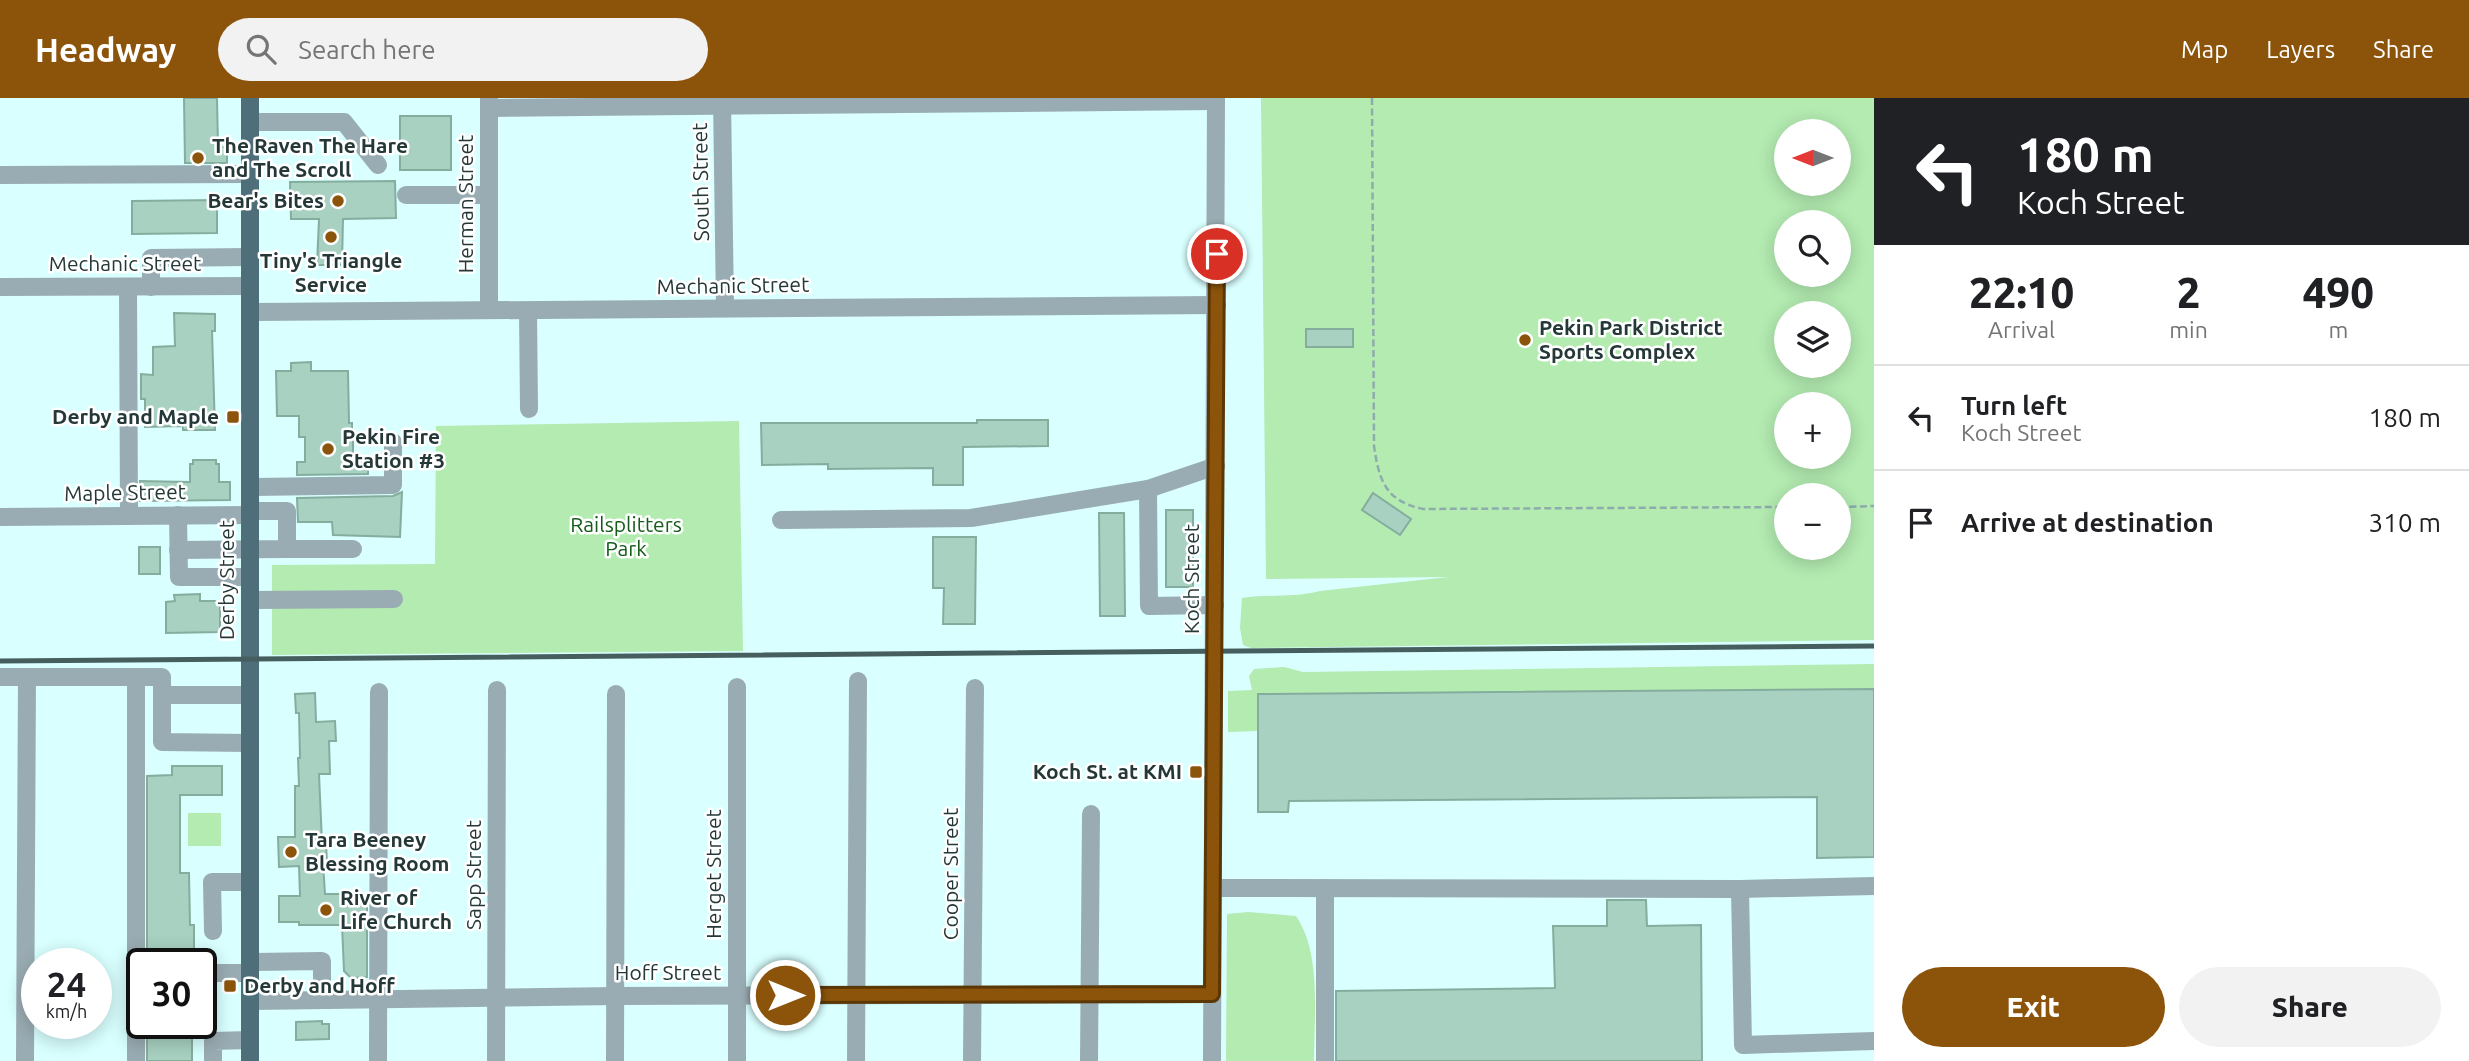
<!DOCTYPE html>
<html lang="en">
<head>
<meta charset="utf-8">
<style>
  :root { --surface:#fff; --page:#f2f2f2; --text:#202124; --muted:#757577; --line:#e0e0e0; --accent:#8c540a }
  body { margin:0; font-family:Ubuntu,sans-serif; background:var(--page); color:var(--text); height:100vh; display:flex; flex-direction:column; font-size:26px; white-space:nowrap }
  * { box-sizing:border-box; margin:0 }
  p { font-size:23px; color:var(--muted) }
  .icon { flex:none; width:38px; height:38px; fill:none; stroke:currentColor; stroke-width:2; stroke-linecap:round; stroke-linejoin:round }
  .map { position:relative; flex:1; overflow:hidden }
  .panel { display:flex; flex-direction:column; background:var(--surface); width:595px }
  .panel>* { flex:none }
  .top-card { background:#202124; color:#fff; overflow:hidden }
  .needle { width:46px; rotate:270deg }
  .controls { position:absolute; left:1774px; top:21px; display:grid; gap:14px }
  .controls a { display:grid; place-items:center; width:77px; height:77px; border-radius:50%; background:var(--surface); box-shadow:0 4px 18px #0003; font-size:35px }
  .speed { position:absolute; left:21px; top:850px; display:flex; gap:14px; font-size:35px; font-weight:700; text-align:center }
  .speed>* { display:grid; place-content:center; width:91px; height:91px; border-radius:50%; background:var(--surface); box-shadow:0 4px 18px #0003; line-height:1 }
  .speed small { font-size:18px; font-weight:400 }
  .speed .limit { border:4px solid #111; border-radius:10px; background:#fff; color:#111 }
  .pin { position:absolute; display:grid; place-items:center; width:60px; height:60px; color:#fff; margin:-30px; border:4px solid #fff; border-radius:50%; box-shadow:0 2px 7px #0007 }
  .me { position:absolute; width:77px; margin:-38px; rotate:90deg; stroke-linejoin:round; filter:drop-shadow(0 0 5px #0008) }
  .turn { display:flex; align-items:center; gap:24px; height:147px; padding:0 28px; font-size:32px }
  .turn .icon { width:91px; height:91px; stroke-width:2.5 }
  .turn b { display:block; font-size:49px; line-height:60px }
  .eta { display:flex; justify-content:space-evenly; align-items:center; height:119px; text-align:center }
  .eta b { font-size:42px; font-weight:800; line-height:49px }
  .primary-button { display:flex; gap:14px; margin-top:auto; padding:14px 28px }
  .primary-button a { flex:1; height:80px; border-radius:42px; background:var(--accent); color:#fff; font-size:28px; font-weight:800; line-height:80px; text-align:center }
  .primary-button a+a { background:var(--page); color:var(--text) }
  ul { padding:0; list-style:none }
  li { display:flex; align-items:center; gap:21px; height:105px; padding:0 28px; border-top:2px solid var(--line) }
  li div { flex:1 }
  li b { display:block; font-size:26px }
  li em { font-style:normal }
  header { display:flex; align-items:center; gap:42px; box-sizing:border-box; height:98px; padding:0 35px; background:var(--accent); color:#fff }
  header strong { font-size:33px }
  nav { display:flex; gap:38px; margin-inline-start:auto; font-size:24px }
  .search { width:490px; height:63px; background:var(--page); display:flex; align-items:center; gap:18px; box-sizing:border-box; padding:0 24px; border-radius:38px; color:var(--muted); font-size:26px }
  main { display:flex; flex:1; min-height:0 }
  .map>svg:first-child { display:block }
  .green { fill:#b3ebb1; fill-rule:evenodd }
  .building { fill:#a8d1c1; stroke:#85ad9e; stroke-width:2 }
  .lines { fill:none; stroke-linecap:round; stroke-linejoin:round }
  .path { stroke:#8eacac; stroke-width:2.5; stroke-dasharray:7 3.5; stroke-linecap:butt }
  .minor { stroke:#9aacb3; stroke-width:18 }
  .major { stroke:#4e6e7a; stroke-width:18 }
  .rail { stroke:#475e5e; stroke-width:5 }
  .route-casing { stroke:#5b3706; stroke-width:18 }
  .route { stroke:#8c540a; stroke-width:12 }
  .poi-dot { fill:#8c540a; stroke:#fff; stroke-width:2.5 }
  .labels { text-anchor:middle; stroke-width:5; stroke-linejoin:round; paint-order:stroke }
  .poi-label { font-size:21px; font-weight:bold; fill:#253838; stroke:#fff; text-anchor:start }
  .street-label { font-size:21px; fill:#253838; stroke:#fff }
  .park-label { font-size:21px; fill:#155b19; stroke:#fff }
</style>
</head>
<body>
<header>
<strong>Headway</strong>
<div class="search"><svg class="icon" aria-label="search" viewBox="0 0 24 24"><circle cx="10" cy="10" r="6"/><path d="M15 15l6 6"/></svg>Search here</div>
<nav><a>Map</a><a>Layers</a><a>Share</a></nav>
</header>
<main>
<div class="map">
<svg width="1874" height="963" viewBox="0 0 1874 963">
  <rect width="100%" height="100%" fill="#d9ffff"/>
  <g class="green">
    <path d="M1261,0H1874V542L1251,550L1243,547L1240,530L1242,500C1268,496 1294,500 1320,493L1448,479L1266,481ZM1787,33H1839V86H1787ZM1787,124H1839V177H1787ZM1787,215H1839V268H1787ZM1787,306H1839V359H1787ZM1787,397H1839V450H1787Z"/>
    <polygon points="739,323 743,553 272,557 272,467 435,466 436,328"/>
    <polygon points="1874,566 1874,591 1258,596 1258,633 1228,634 1228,593 1252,592 1249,578 1254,571 1284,569 1303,574"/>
    <rect x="188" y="715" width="33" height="33"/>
    <path d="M1248,814L1296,818C1322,856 1314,919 1314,963H1226L1227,816Z"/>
  </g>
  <g class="building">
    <polygon points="184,0 217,0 218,49 227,49 227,65 185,65"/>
    <rect x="400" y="18" width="51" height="54"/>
    <polygon points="395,83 396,120 343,121 342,167 317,167 319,121 291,121 290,84"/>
    <polygon points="217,102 217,135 132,136 132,103"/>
    <polygon points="174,215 215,216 215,233 212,233 215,332 183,332 183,328 145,329 145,301 141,301 141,276 153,277 153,249 175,248"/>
    <rect x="1306" y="231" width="47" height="18"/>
    <polygon points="311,264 311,273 348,273 349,325 352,325 352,337 353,337 353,363 368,363 368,376 297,377 297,364 305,364 305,339 299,339 299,318 277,318 276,273 291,273 291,265"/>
    <polygon points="977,322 1048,322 1048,348 963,349 963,387 933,387 933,370 828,371 828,366 762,367 761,325 977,325"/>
    <polygon points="193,362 216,362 216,366 219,366 219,384 230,384 230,402 140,403 140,383 190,384 190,366 193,366"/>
    <polygon points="402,394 400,439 333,437 332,424 298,424 297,400 393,398"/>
    <polygon points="1373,395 1411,421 1400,437 1362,412"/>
    <rect x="1166" y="412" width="27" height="77"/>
    <polygon points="1099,415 1124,415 1125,518 1100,518"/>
    <polygon points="933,439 976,439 975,526 943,526 944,490 933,490"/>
    <rect x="139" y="449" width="21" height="27"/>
    <polygon points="200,496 200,503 220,503 220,534 166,535 166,504 175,503 174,497"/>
    <polygon points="1874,591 1874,759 1817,760 1817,699 1289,703 1288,714 1258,714 1258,596"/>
    <polygon points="315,595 316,624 335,623 336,643 329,643 330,676 319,676 322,745 326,745 327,765 323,765 325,796 367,796 367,879 351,880 344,873 342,827 299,827 299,824 279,824 279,798 300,798 299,768 279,769 278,739 295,739 295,688 299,688 298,660 300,660 299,615 296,615 295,596"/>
    <polygon points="172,668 222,668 222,697 180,697 180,775 189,775 190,827 194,827 194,855 189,855 189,858 147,859 147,678 172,677"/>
    <polygon points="1607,802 1646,802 1647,828 1701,827 1702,963 1336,963 1336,893 1555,890 1553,828 1607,828"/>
    <polygon points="322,923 322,926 329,926 329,941 296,942 296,924"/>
    <rect x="147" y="926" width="45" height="37"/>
  </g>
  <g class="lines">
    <g class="path">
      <path d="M1372,0L1374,348C1379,382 1385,403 1423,411L1787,409"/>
      <polyline points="1839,409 1874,408"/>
    </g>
    <g class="minor">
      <polyline points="722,0 725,210"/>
      <polyline points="489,10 1216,3"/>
      <polyline points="250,24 344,24 378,67"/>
      <polyline points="0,77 250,76"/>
      <polyline points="406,97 489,97"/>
      <polyline points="0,189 250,188"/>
      <polyline points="128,189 129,418"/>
      <polyline points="151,189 151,160 250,159"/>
      <polyline points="489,212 489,0"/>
      <polyline points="528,213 529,311"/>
      <polyline points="250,214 1217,207"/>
      <polyline points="250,389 393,387 393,344"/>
      <polyline points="1148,391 1149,508 1215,507"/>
      <polyline points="178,417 179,479 250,479"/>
      <polyline points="0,419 250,417"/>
      <polyline points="781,422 971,420 1148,391 1216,368"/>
      <polyline points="287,451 353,451"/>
      <polyline points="178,452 287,451 287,413 250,413"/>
      <polyline points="250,502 394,501"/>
      <polyline points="0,579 162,579 162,597"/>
      <polyline points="250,597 162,597 162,644 250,645"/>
      <polyline points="1213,790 1740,791 1743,947 1874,943"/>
      <polyline points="1325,790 1325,963"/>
      <polyline points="1740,791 1874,788"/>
      <polyline points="213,833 212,784 250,784"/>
      <polyline points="250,864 322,863 322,902"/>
      <polyline points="201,875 250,875"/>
      <polyline points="250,903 616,898 1212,896"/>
      <polyline points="25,963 27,579"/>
      <polyline points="136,963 136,579"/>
      <polyline points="213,963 213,943 250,942"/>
      <polyline points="378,963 379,594"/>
      <polyline points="496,963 497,592"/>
      <polyline points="615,963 616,596"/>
      <polyline points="737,963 737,589"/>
      <polyline points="856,963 858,583"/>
      <polyline points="972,963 975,590"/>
      <polyline points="1089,963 1091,716"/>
      <polyline points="1212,963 1216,0"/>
    </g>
    <polyline class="major" points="250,963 250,0"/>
    <polyline class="rail" points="0,563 1874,548"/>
  </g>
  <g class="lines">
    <g class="route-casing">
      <polyline id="route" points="785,897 1212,896 1217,156"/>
    </g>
    <use href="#route" class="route"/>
  </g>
  <g class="poi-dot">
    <circle cx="198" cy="60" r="7"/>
    <circle cx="338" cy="103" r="7"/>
    <circle cx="331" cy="139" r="7"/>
    <circle cx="1525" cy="242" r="7"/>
    <rect x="226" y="312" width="14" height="14" rx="3.5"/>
    <circle cx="328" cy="351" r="7"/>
    <rect x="1189" y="667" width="14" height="14" rx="3.5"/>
    <circle cx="291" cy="754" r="7"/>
    <circle cx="326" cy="812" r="7"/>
    <rect x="223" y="881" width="14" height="14" rx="3.5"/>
  </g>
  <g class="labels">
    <g class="poi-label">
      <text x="212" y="55">The Raven The Hare<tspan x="212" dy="24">and The Scroll</tspan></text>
      <text x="324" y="110" text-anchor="end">Bear's Bites</text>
      <text x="331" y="170" text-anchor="middle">Tiny's Triangle<tspan x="331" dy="24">Service</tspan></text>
      <text x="1539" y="237">Pekin Park District<tspan x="1539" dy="24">Sports Complex</tspan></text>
      <text x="219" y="326" text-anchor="end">Derby and Maple</text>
      <text x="342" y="346">Pekin Fire<tspan x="342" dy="24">Station #3</tspan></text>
      <text x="1182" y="681" text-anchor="end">Koch St. at KMI</text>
      <text x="305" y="749">Tara Beeney<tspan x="305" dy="24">Blessing Room</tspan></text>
      <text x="340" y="807">River of<tspan x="340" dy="24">Life Church</tspan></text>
      <text x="244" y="895">Derby and Hoff</text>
    </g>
    <g class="street-label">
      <text transform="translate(701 84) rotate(-91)" y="7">South Street</text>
      <text transform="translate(466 106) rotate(-90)" y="7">Herman Street</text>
      <text x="125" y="173">Mechanic Street</text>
      <text transform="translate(733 188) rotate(-1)" y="7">Mechanic Street</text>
      <text transform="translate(125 395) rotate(-1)" y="7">Maple Street</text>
      <text transform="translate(1192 481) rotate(-90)" y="7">Koch Street</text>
      <text transform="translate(227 482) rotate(-90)" y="7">Derby Street</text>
      <text transform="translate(714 776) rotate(-90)" y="7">Herget Street</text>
      <text transform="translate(951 776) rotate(-90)" y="7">Cooper Street</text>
      <text transform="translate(474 777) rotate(-90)" y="7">Sapp Street</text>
      <text x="668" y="882">Hoff Street</text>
    </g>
    <g class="park-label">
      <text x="626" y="434">Railsplitters<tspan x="626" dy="24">Park</tspan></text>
    </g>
  </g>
</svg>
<div class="controls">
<a><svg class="needle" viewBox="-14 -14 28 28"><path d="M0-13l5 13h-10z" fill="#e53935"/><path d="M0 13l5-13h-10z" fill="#757577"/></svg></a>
<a><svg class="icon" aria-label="search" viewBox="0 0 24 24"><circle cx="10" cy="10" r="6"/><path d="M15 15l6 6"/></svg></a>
<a><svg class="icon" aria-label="layers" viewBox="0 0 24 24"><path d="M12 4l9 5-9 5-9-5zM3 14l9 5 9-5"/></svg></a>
<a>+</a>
<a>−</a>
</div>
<div class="speed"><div>24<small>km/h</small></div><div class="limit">30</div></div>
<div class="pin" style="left:1217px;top:156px;background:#d93025"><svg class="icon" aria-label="arrive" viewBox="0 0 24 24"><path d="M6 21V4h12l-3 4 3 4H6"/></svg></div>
<svg class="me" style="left:785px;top:897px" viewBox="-20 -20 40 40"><circle r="17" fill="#8c540a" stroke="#fff" stroke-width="3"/><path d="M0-11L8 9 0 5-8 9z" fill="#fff"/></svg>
</div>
<section class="panel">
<div class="top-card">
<div class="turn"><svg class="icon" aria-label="left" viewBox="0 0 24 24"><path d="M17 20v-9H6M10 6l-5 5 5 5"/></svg><div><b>180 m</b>Koch Street</div></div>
</div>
<div class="eta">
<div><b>22:10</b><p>Arrival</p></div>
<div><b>2</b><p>min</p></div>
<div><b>490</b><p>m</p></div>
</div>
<ul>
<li><svg class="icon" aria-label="left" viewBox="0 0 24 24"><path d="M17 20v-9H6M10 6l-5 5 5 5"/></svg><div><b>Turn left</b><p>Koch Street</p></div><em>180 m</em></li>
<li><svg class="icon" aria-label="arrive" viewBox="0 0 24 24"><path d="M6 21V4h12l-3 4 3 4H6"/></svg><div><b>Arrive at destination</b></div><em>310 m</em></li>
</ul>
<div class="primary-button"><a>Exit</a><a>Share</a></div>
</section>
</main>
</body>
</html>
